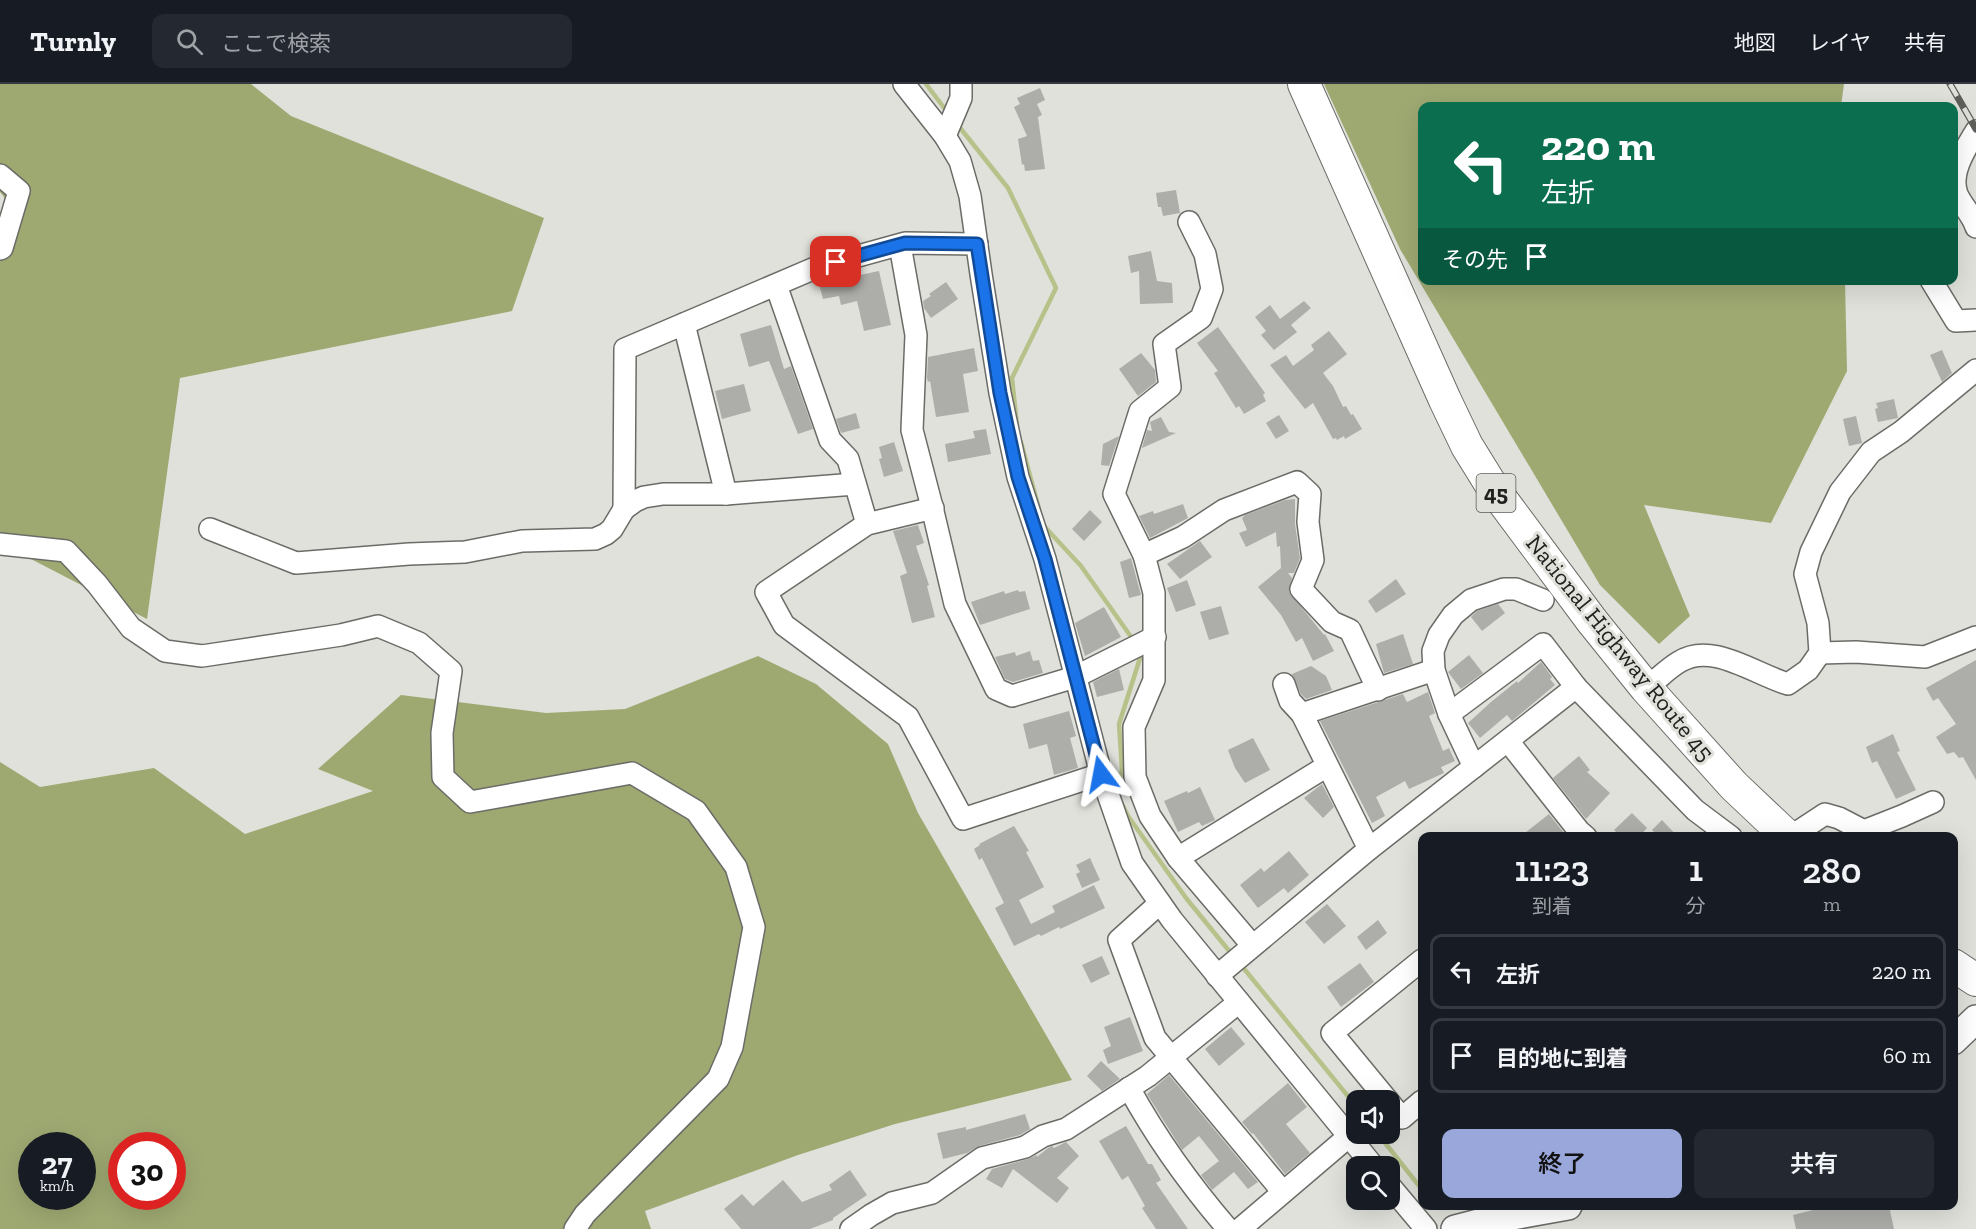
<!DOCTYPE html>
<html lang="ja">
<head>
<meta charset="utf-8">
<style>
  :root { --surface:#171b24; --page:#242831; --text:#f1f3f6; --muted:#9ea1a6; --line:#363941; --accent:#99a7db }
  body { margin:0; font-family:"Zilla Slab","Noto Sans JP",serif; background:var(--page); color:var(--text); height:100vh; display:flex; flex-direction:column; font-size:22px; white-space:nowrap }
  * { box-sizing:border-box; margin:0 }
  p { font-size:20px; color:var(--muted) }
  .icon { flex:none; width:33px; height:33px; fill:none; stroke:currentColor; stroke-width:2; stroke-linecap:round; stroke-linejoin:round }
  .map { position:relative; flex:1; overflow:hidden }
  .side { position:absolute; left:1418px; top:748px; width:540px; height:378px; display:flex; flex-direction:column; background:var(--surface); border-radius:12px; box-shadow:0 6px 24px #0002 }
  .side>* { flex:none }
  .hud { position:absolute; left:1418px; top:18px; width:540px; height:183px; border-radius:12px; box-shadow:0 6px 24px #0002; background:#0b6e4f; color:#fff; overflow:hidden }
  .fabs { position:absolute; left:1346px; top:1006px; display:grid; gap:12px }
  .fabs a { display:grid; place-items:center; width:54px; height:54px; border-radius:12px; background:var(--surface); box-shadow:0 6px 24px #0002; font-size:30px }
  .speed { position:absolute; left:18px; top:1048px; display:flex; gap:12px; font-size:30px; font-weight:700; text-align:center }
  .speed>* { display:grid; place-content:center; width:78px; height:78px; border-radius:50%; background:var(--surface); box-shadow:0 6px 24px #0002; line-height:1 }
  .speed small { font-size:15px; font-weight:400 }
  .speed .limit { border:9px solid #d22; background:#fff; color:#111 }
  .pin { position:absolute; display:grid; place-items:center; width:51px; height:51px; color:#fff; margin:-26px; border-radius:12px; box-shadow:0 3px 9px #0006 }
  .me { position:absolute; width:66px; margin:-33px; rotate:347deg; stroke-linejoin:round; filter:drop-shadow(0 0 4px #0008) }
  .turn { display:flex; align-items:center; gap:21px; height:126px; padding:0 24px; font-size:27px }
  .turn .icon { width:78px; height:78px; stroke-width:2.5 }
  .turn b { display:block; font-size:42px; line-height:51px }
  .then { display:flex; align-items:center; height:57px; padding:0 24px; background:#0003; gap:12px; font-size:22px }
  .eta { display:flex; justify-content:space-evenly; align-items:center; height:102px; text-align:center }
  .eta b { font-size:36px; font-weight:600; line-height:42px }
  .action { display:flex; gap:12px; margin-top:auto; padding:12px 24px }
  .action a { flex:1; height:69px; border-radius:12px; background:var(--accent); color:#111; font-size:24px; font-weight:600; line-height:69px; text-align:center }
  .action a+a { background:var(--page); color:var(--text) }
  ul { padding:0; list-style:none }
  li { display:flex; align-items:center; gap:18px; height:75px; margin:0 12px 9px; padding:0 12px; border:3px solid var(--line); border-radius:12px }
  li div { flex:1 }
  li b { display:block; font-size:22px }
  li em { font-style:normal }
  header { display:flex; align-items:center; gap:36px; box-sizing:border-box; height:84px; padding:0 30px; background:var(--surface); border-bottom:2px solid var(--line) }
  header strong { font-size:28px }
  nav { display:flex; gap:33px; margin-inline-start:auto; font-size:21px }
  .search { width:420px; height:54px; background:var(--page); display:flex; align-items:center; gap:15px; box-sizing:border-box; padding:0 21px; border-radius:12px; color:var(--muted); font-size:22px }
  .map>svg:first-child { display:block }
  .forest { fill:#9ea972; fill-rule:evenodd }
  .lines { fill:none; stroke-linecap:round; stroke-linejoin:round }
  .stream { stroke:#b7c28a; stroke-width:4.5 }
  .building { fill:#adaea9 }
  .minor-casing { stroke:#6b6c67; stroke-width:24 }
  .major-casing { stroke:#6b6c67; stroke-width:30 }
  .highway-casing { stroke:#6b6c67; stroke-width:34 }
  .minor { stroke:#fff; stroke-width:21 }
  .major { stroke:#fff; stroke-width:27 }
  .highway { stroke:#fff; stroke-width:32 }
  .rail-casing { stroke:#5e5f5b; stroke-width:7 }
  .rail { stroke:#dfe1da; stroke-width:4.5; stroke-dasharray:14; stroke-linecap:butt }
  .route-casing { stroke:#114b97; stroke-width:15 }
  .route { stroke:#1a73e8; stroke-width:10 }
  .labels { text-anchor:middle; stroke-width:6; stroke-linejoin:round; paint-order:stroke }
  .shield { fill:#dfe1da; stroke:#5a5b57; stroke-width:1.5 }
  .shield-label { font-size:22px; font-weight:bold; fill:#21211f }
  .street-label { font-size:24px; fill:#21211f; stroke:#dfe1da }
</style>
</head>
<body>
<header>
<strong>Turnly</strong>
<div class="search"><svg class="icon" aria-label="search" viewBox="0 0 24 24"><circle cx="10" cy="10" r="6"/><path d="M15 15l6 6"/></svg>ここで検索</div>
<nav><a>地図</a><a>レイヤ</a><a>共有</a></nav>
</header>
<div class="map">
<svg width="1976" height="1145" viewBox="0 0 1976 1145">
  <rect width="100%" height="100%" fill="#dfe1da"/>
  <g class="forest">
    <polygon points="0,0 251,0 291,32 544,134 512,227 180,294 147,535 0,459 0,171 9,119 0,108"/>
    <polygon points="1324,0 1844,0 1841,22 1422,22 1422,196 1845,197 1847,287 1771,439 1644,421 1690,532 1659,560 1600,501 1400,165"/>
    <path d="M758,572L816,600L888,660L918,729L1072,996L895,1040L798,1071L645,1127L651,1145H0V678L40,703L154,684L245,750L373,707L318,685L401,611L546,629L625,625ZM32,1062H82V1113H32ZM122,1062H172V1113H122Z"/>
  </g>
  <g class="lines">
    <g class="stream">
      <polyline points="926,0 948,29"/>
      <polyline points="957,40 1008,104 1056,204 1012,294 1017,341"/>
      <polyline points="1021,358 1039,425"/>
      <polyline points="1044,442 1081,482 1134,557"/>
      <polyline points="1117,709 1122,686 1119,640 1142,568 1141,567"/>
      <polyline points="1122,720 1128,732 1186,814 1234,873"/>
      <polyline points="1241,881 1356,1022"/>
      <polyline points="1378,1050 1420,1103"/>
    </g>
  </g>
  <g class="building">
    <polygon points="1040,4 1045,16 1037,20 1042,31 1038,33 1045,85 1025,87 1024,80 1022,81 1018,55 1027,52 1014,23 1020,20 1017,14"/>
    <polygon points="1176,106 1180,129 1163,132 1161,123 1158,123 1156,109"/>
    <polygon points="1151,167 1157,197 1172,199 1173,219 1140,220 1139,187 1131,189 1128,172"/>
    <polygon points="879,187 891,241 864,247 857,217 841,221 839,212 823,215 818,196 835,192 836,196"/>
    <polygon points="946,198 958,215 931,234 924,224 923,217 931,212 929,210"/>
    <polygon points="1304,217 1311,224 1291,241 1297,248 1274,266 1261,251 1266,247 1255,233 1270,221 1280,235"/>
    <polygon points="771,241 784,285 791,282 813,345 798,350 769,277 749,283 740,250"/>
    <polygon points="1218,243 1265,309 1263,311 1266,317 1244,330 1239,322 1236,324 1214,289 1218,287 1197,259"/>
    <polygon points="1329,247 1347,270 1323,289 1333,302 1343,323 1346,322 1351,331 1353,330 1362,345 1345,355 1344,352 1337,356 1336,354 1333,355 1313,319 1305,325 1270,281 1286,271 1293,282 1314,266 1311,261"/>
    <polygon points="974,264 978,287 963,290 969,328 936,333 930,297 928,298 927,294 928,273"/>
    <polygon points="1942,266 1952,289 1942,298 1930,271"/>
    <polygon points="1141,269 1155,286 1156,298 1138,312 1119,285"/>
    <polygon points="744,300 751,327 722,335 715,307"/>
    <polygon points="1894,315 1898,334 1878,338 1875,325 1878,324 1876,319"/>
    <polygon points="856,329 860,344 841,349 836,335"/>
    <polygon points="1279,331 1289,347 1276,355 1266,339"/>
    <polygon points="1856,332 1862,359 1849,362 1843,335"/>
    <polygon points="1161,333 1169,348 1176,349 1142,364 1147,346 1152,347 1150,338"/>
    <polygon points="986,345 991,370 948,378 945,360 975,354 973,347"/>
    <polygon points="1119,352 1109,382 1101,381 1103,360"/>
    <polygon points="894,358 903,387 884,393 879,375 882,374 879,363"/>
    <polygon points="1295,415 1295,440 1300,474 1294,489 1288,489 1292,494 1289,508 1324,551 1325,550 1334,567 1313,577 1302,554 1296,558 1281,531 1258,503 1281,484 1280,462 1277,463 1276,448 1246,463 1239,449 1247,446 1242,434 1245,431 1285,416"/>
    <polygon points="1183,420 1188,434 1150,454 1139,432 1153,427 1154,430"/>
    <polygon points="1090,426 1102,438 1084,457 1072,445"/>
    <polygon points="918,441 924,459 916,462 929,501 927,502 935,533 912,539 900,492 907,489 893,447"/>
    <polygon points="1200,457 1212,473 1180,495 1167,480"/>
    <polygon points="1131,474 1141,511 1129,514 1120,478"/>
    <polygon points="1396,495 1406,510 1376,529 1368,517"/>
    <polygon points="1187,496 1196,521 1176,528 1167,504"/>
    <polygon points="1018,506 1019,508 1025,507 1030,525 980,541 971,518 1004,507 1005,510"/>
    <polygon points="1498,520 1505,529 1482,547 1471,533 1477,527"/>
    <polygon points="1221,522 1229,550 1209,556 1200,528"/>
    <polygon points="1104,523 1121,553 1085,572 1075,539"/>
    <polygon points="1403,550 1413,580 1384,589 1376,560"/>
    <polygon points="1030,567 1033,577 1039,576 1043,589 1013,598 1005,595 995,573 1015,568 1016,572"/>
    <polygon points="1469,571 1483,589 1461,605 1448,588"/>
    <polygon points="1976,576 1976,696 1963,673 1959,674 1954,668 1947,670 1936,653 1956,640 1938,614 1933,617 1926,604"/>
    <polygon points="1541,578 1552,593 1550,595 1555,601 1512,637 1507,631 1480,654 1468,639 1491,618 1517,597 1518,599"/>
    <polygon points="1311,582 1326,592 1332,606 1306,615 1301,610 1292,590"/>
    <polygon points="1119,585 1124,606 1097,613 1093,598"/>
    <polygon points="1428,608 1435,629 1429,632 1443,667 1449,664 1455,677 1441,683 1444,689 1409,705 1405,697 1376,713 1385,732 1372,739 1320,637 1403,610 1407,618"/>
    <polygon points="1069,627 1076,652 1070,654 1078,684 1054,691 1047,660 1029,665 1023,640"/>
    <polygon points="1893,650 1900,667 1897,668 1916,706 1896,715 1877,677 1872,679 1866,663"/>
    <polygon points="1253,654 1270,686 1245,699 1235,684 1228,666"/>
    <polygon points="1579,672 1590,686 1587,688 1610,709 1586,735 1553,694"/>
    <polygon points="1322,700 1334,723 1323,734 1304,714"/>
    <polygon points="1200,703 1215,736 1202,742 1199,738 1178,748 1164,717 1187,707 1188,709"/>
    <polygon points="1632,729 1647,744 1639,753 1621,753 1614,746"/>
    <polygon points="1549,730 1567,753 1520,753"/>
    <polygon points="1662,736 1678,753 1659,753 1652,746"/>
    <polygon points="1014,742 1029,767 1026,768 1044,803 1019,816 1031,840 1055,828 1052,822 1094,801 1105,824 1060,845 1059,843 1041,852 1039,850 1014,862 995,824 1004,819 982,774 979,776 974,765 980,761 979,760"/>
    <polygon points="1289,767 1309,791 1288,809 1284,804 1258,824 1240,801 1261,784 1264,788"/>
    <polygon points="1090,774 1100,796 1082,804 1076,790 1080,788 1076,781"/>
    <polygon points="1327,820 1346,842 1324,860 1305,838"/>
    <polygon points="1378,836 1387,849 1366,866 1357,853"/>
    <polygon points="1102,872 1110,890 1091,899 1082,881"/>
    <polygon points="1360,879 1374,898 1341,923 1327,903"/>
    <polygon points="1130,933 1143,967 1108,980 1103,966 1111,962 1104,943"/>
    <polygon points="1231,943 1245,960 1219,982 1205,965"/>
    <polygon points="1101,977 1120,995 1102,1007 1087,992"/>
    <polygon points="1169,991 1258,1098 1248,1105 1234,1088 1212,1106 1201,1091 1219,1077 1199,1052 1182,1066 1147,1010"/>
    <polygon points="1288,999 1307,1023 1286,1040 1310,1069 1285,1090 1253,1049 1252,1050 1242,1038"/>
    <polygon points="1025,1030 1030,1045 1020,1051 979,1062 967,1069 943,1075 937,1049 966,1043 966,1046"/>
    <polygon points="1126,1042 1148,1080 1152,1080 1161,1096 1156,1099 1188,1145 1156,1145 1142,1124 1145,1122 1128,1092 1122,1096 1099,1057"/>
    <polygon points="1066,1058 1079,1072 1057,1094 1069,1104 1057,1119 1013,1085 1002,1104 986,1095 992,1085 1028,1075 1037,1071 1037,1073 1048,1064 1052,1062 1054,1064"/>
    <polygon points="850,1086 867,1111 833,1134 833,1136 810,1145 741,1145 724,1125 742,1110 753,1122 783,1096 802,1118 832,1106 829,1101"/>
    <polygon points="1829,1122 1889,1122 1894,1145 1796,1145 1793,1131"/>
  </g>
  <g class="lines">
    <g class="minor-casing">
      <g id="minor">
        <polyline points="904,0 945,52 960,77 970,112 981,190 1000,309 1018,393 1045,475 1101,690 1132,779 1172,836 1374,1083"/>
        <path d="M1976,47C1966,64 1949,89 1957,110C1962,122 1972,130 1976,143"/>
        <polyline points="945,52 961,14 961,0"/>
        <polyline points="0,91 19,107 2,164 0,165"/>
        <polyline points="900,161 916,251 912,346 931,419 955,520 996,605 1012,612 1075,593 1155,553"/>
        <polyline points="1931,196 1956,237 1976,236"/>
        <polyline points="776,201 830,356 848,375 867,440"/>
        <polyline points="684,240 726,410"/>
        <polyline points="933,424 867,440 766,508 784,541 908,633 963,735 1101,690"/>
        <polyline points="624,425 625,265 815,184 905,159 977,160"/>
        <polyline points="210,445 296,479 409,470 465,468 522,457 595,455 606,450 612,445 624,425 635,417 644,413 663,410 726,410 855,400"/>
        <polyline points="0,460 66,467 97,500 131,544 165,567 202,572 341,551 378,542 419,559 451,587 442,649 443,693 470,718 632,689 696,727 736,783 754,843 732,963 718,995 585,1130 575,1145"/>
        <polyline points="1144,471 1114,410 1140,327 1170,303 1164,260 1201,234 1212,205 1205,170 1189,138"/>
        <polyline points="1820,569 1856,568 1925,573 1976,553"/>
        <polyline points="1284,600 1290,617 1302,630 1369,765"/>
        <path d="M1646,604C1657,596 1667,585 1679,578C1712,557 1754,590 1788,600L1808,586L1820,569L1818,539L1805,490L1811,468L1840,408L1871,368L1901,348L1976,286"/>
        <polyline points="1302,630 1434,586"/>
        <polyline points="1449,630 1543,560 1576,603 1695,726 1731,753"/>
        <polyline points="1508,657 1579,747 1586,753"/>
        <polyline points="1474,683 1449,630 1434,586 1433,567 1439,551 1453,531 1471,516 1504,505 1516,505 1543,516"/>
        <polyline points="1790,753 1825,730 1839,734 1864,747 1902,732 1933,718"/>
        <polyline points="1178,774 1327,682"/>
        <polyline points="1160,819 1119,856 1155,954 1283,1108"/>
        <polyline points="1252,861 1178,774 1150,732 1135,693 1134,643 1154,596 1154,509 1144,471 1183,453 1224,426 1297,398 1310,410 1308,438 1313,476 1301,505 1332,538 1350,546 1378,606"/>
        <polyline points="1217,892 1369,765 1576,603"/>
        <path d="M1129,1004C1157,1055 1190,1101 1228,1145"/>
        <polyline points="1388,1017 1332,949 1422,876"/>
        <polyline points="1389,1018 1402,1034 1422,1017"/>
        <polyline points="1389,1101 1426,1145"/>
        <polyline points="851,1145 871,1131 892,1119 932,1109 982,1074 1025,1063 1043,1052 1066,1045 1148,992 1239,918"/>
        <polyline points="1240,1145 1348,1053"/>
      </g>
    </g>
    <g class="major-casing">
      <g id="major">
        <polyline points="1953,957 1976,935"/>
        <polyline points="1455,1145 1490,1136 1568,1122"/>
      </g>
    </g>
    <g class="highway-casing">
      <g id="highway">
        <polyline points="1304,0 1445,316 1467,362 1493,404 1592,537 1646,604 1734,702 1788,753"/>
        <polyline points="1953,881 1976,896"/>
      </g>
    </g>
    <use href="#minor" class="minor"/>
    <use href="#major" class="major"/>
    <use href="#highway" class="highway"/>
    <g class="rail-casing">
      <polyline id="rail" points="1950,0 1976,45"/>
    </g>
    <use href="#rail" class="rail"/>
  </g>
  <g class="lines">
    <g class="route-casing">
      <polyline id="route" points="836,178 905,159 977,160 1000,309 1018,393 1045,475 1101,690"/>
    </g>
    <use href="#route" class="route"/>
  </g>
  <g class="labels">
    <rect class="shield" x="1476.5" y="390" width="39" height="38" rx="4.5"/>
    <g class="shield-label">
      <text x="1496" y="417">45</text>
    </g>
    <g class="street-label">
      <text transform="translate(1620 564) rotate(51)" y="8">National Highway Route 45</text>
    </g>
  </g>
</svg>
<div class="fabs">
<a><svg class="icon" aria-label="sound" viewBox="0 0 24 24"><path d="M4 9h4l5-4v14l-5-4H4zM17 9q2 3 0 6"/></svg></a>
<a><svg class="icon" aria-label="search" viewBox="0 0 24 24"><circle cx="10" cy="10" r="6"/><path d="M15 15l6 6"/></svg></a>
</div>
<div class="speed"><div>27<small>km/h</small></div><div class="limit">30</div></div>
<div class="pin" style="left:836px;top:178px;background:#d93025"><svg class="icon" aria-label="arrive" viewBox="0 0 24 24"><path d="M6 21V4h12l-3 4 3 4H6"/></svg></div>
<svg class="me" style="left:1101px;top:690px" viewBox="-20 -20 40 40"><path d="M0-17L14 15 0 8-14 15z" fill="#1a73e8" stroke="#fff" stroke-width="4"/></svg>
<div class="hud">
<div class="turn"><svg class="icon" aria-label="left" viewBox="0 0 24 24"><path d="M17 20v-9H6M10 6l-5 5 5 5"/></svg><div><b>220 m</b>左折</div></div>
<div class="then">その先<svg class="icon" aria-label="arrive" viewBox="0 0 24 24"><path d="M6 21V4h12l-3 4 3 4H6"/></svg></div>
</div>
<section class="side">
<div class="eta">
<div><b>11:23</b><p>到着</p></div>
<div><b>1</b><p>分</p></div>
<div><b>280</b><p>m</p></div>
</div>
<ul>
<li><svg class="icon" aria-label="left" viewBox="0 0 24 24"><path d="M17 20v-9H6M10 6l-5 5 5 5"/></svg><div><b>左折</b></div><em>220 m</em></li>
<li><svg class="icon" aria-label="arrive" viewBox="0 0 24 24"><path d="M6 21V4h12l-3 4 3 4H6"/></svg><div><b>目的地に到着</b></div><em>60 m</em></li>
</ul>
<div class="action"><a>終了</a><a>共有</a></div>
</section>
</div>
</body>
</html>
